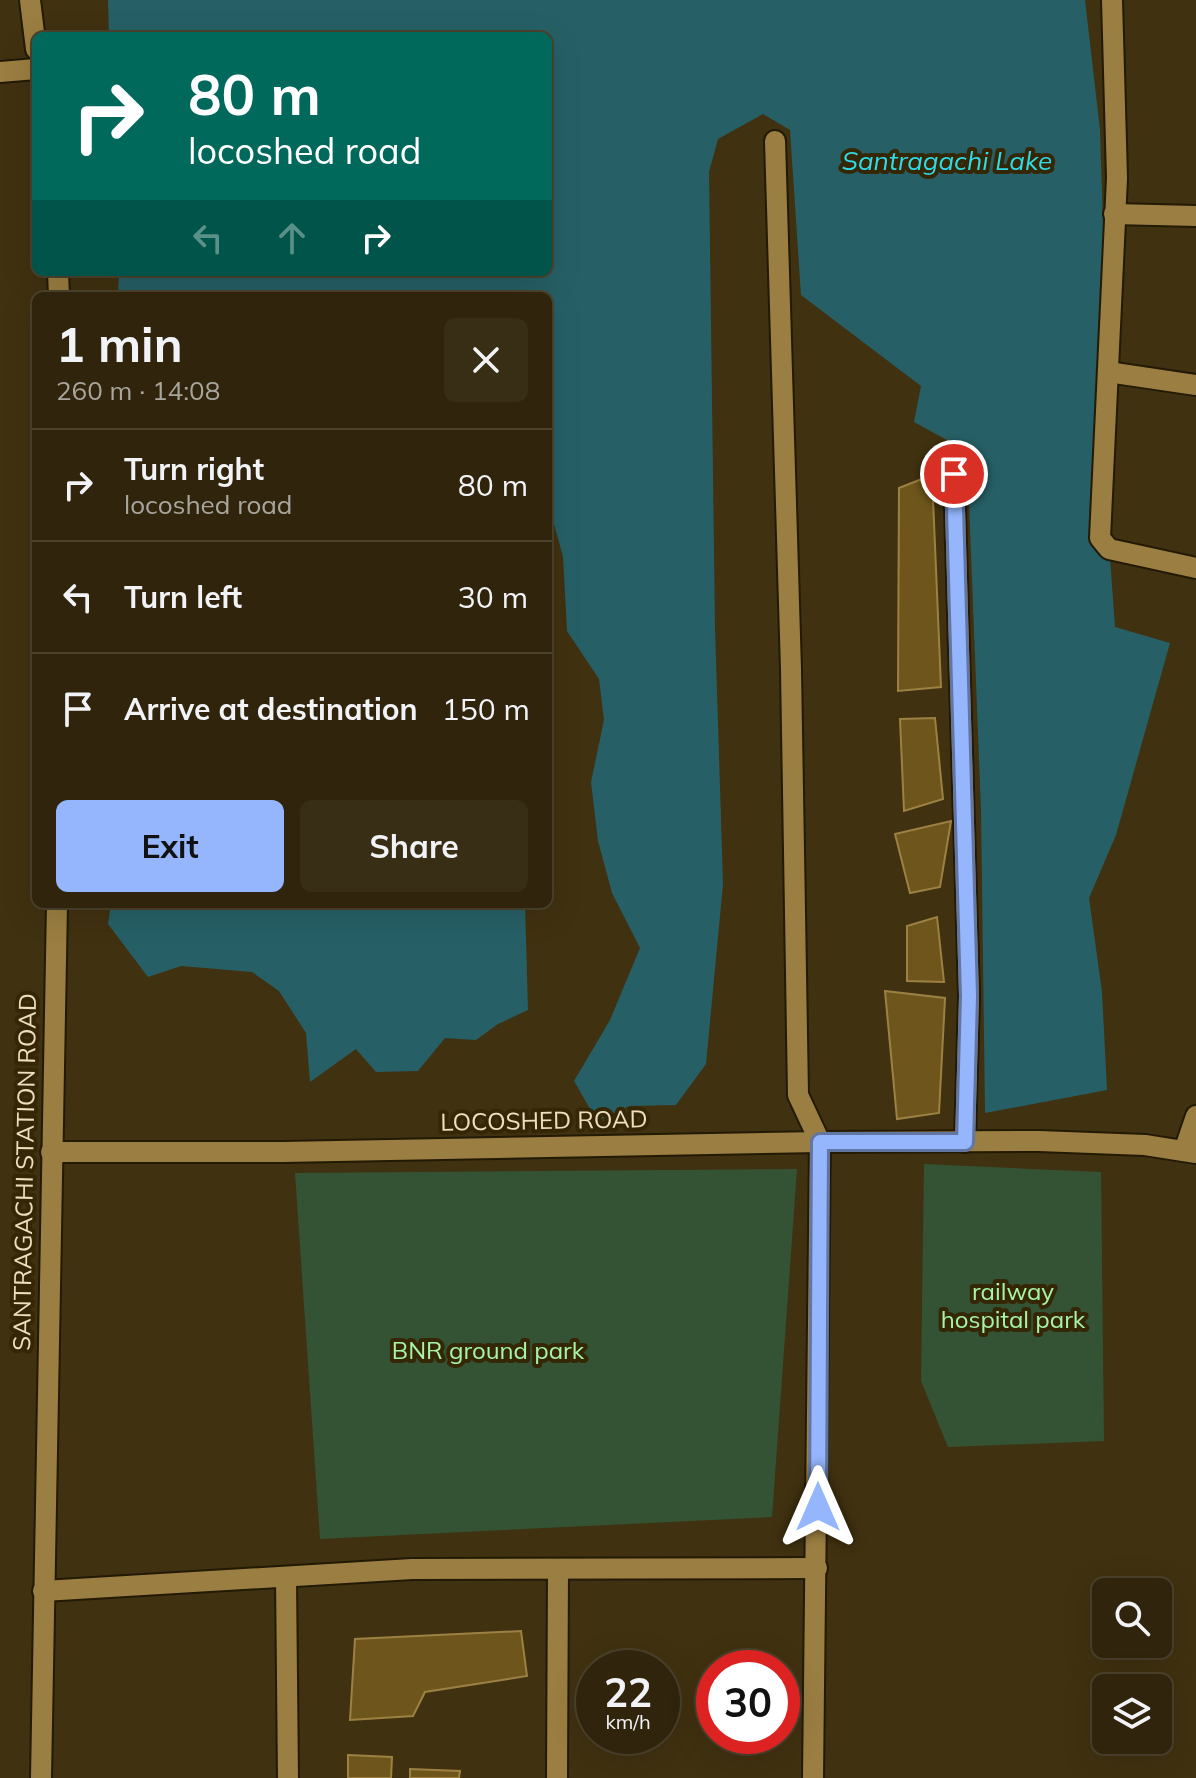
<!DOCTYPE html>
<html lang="en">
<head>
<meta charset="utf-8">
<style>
  :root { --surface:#30250c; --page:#382d15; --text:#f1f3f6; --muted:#a8a59d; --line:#4b422d; --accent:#95b6fd }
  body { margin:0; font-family:Mulish,sans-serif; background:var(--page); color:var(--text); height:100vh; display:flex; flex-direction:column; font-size:30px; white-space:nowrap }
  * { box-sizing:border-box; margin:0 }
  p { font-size:26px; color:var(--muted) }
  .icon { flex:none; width:44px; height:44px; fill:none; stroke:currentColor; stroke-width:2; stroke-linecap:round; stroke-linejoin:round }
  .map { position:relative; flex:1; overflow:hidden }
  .drawer { position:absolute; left:32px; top:292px; width:520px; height:616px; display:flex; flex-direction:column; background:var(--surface); border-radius:12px; box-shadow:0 8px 32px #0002,0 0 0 2px var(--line) }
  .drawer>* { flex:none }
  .banner { position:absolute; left:32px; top:32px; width:520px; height:244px; border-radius:12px; box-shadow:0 8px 32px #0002,0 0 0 2px var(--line); background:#00695c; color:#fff; overflow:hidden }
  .fabs { position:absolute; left:1092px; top:1578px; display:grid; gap:16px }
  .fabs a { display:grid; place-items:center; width:80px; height:80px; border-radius:12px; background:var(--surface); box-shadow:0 8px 32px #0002,0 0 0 2px var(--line); font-size:40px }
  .speed { position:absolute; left:576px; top:1650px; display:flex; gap:16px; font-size:40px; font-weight:700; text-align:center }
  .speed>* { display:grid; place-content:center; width:104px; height:104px; border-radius:50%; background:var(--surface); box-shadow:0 8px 32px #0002,0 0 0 2px var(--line); line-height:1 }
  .speed small { font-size:20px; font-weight:400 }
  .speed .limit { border:12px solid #d22; background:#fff; color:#111 }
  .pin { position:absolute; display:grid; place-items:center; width:68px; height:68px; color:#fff; margin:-34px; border:4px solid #fff; border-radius:50%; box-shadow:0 2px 8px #0007 }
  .me { position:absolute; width:88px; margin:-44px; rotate:0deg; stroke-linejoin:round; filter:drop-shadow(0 0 6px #0008) }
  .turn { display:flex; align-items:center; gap:28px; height:168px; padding:0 24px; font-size:36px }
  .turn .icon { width:104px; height:104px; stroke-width:2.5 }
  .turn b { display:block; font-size:56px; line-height:68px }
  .lanes { display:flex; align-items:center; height:76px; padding:0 24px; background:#0003; justify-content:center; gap:40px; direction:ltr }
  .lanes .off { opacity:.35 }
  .round { display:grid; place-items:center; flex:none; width:84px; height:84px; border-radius:12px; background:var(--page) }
  .summary { display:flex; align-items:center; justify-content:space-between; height:136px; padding:0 24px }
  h1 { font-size:48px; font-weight:700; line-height:60px }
  .primary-button { display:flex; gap:16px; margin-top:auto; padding:16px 24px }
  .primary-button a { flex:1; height:92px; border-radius:12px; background:var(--accent); color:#111; font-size:32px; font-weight:700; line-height:92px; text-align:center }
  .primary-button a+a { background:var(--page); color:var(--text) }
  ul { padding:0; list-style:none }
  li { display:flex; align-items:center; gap:24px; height:112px; padding:0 24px; border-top:2px solid var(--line) }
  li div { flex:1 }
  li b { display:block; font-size:30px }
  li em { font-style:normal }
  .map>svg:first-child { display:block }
  .green { fill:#335334 }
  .water { fill:#266066 }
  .building { fill:#6e551c; stroke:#9d8143; stroke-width:2 }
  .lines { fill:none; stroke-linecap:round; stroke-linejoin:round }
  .street-casing { stroke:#231a06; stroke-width:24 }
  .street { stroke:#9b7e41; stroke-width:20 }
  .route-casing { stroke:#6176a4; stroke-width:20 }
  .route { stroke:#95b6fd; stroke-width:14 }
  .labels { text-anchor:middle; stroke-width:8; stroke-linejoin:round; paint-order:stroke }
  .street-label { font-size:24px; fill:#eedec0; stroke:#352705 }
  .park-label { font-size:24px; fill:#a6f4a6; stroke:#352705 }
  .water-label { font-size:26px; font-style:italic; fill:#2fdae9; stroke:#352705 }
</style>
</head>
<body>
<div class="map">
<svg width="1196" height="1778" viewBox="0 0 1196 1778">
  <rect width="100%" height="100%" fill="#403110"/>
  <g class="green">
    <polygon points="924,1164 1101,1172 1104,1441 948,1447 921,1381"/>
    <polygon points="797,1169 772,1517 320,1539 295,1173"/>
  </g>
  <g class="water">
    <polygon points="108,0 1085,0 1100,130 1105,284 1100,420 1115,627 1170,643 1116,835 1089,898 1102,992 1107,1090 985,1113 981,810 967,451 914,422 921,386 801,295 790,130 763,114 718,139 709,172 715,628 723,884 706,1064 676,1105 629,1106 597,1121 574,1081 610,1020 640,948 612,893 598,841 591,782 604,720 599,679 567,631 563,557 548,502 548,296 118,296 119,272 548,272 548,36 109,36"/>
    <polygon points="111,904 525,904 528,1010 498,1024 476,1040 445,1038 418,1071 376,1072 356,1049 310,1082 306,1033 279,991 252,972 181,966 148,977 108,924"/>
  </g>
  <g class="building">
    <polygon points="932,475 941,687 898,691 899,488"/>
    <polygon points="935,718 943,799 904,811 900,719"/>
    <polygon points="951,821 940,887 910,893 895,834"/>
    <polygon points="937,917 944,982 907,981 907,926"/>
    <polygon points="885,991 945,998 939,1113 897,1119"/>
    <polygon points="521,1631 527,1676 425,1692 413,1716 350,1720 355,1639"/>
    <polygon points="348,1755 392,1757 391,1778 348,1778"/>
    <polygon points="410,1769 460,1771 459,1778 410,1778"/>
  </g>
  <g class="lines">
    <g class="street-casing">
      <g id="street">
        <polyline points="30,0 36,49"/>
        <polyline points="1112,0 1117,178 1100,538 1109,549 1196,568"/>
        <polyline points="0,72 36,69"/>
        <polyline points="775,141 791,669 798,1095 820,1142 813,1778"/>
        <polyline points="1114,214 1196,216"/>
        <polyline points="58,272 59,296"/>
        <polyline points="1108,372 1196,385"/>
        <polyline points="954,474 969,996 965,1142"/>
        <polyline points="1184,1151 1196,1116"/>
        <polyline points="51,1152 283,1152 820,1142 1039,1141 1145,1145 1196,1153"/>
        <polyline points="286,1578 288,1778"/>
        <polyline points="43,1591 412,1569 817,1568"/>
        <polyline points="41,1778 57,904"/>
        <polyline points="557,1778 558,1569"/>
      </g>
    </g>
    <use href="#street" class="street"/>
  </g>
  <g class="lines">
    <g class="route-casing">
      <polyline id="route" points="818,1507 820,1142 965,1142 969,996 954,474"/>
    </g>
    <use href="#route" class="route"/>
  </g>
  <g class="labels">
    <g class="street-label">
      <text transform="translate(544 1121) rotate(-1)" y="8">LOCOSHED ROAD</text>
      <text transform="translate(25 1172) rotate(-89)" y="8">SANTRAGACHI STATION ROAD</text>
    </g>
    <g class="park-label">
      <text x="1013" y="1300">railway<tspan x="1013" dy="28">hospital park</tspan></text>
      <text x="488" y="1359">BNR ground park</text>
    </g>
    <g class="water-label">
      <text x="947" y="170">Santragachi Lake</text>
    </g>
  </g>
</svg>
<div class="fabs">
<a><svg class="icon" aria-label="search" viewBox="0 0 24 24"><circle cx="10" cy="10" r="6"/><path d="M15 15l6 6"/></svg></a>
<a><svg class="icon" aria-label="layers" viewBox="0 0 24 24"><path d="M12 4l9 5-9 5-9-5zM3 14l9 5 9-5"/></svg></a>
</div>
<div class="speed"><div>22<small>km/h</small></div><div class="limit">30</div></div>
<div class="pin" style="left:954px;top:474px;background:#d93025"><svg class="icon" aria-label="arrive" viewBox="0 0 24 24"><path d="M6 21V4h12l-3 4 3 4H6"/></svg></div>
<svg class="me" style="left:818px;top:1507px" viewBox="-20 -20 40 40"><path d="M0-17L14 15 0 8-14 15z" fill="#95b6fd" stroke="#fff" stroke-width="4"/></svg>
<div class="banner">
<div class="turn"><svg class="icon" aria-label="right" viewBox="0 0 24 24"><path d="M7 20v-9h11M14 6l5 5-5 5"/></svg><div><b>80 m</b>locoshed road</div></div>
<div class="lanes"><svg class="icon off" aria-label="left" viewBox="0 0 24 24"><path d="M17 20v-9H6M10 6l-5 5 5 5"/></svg><svg class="icon off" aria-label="ahead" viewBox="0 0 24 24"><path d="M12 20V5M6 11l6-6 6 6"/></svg><svg class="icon" aria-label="right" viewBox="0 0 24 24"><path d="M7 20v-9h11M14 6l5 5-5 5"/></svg></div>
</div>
<section class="drawer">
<div class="summary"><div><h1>1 min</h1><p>260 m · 14:08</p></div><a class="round"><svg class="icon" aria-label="close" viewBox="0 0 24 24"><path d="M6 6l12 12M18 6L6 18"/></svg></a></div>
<ul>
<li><svg class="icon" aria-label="right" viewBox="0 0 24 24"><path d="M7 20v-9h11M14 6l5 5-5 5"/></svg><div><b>Turn right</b><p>locoshed road</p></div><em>80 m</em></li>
<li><svg class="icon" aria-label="left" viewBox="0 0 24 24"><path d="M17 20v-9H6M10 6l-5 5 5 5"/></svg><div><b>Turn left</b></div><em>30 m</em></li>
<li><svg class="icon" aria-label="arrive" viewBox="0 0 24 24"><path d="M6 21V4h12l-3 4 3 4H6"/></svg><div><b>Arrive at destination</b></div><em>150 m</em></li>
</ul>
<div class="primary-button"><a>Exit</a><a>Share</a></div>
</section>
</div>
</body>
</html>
